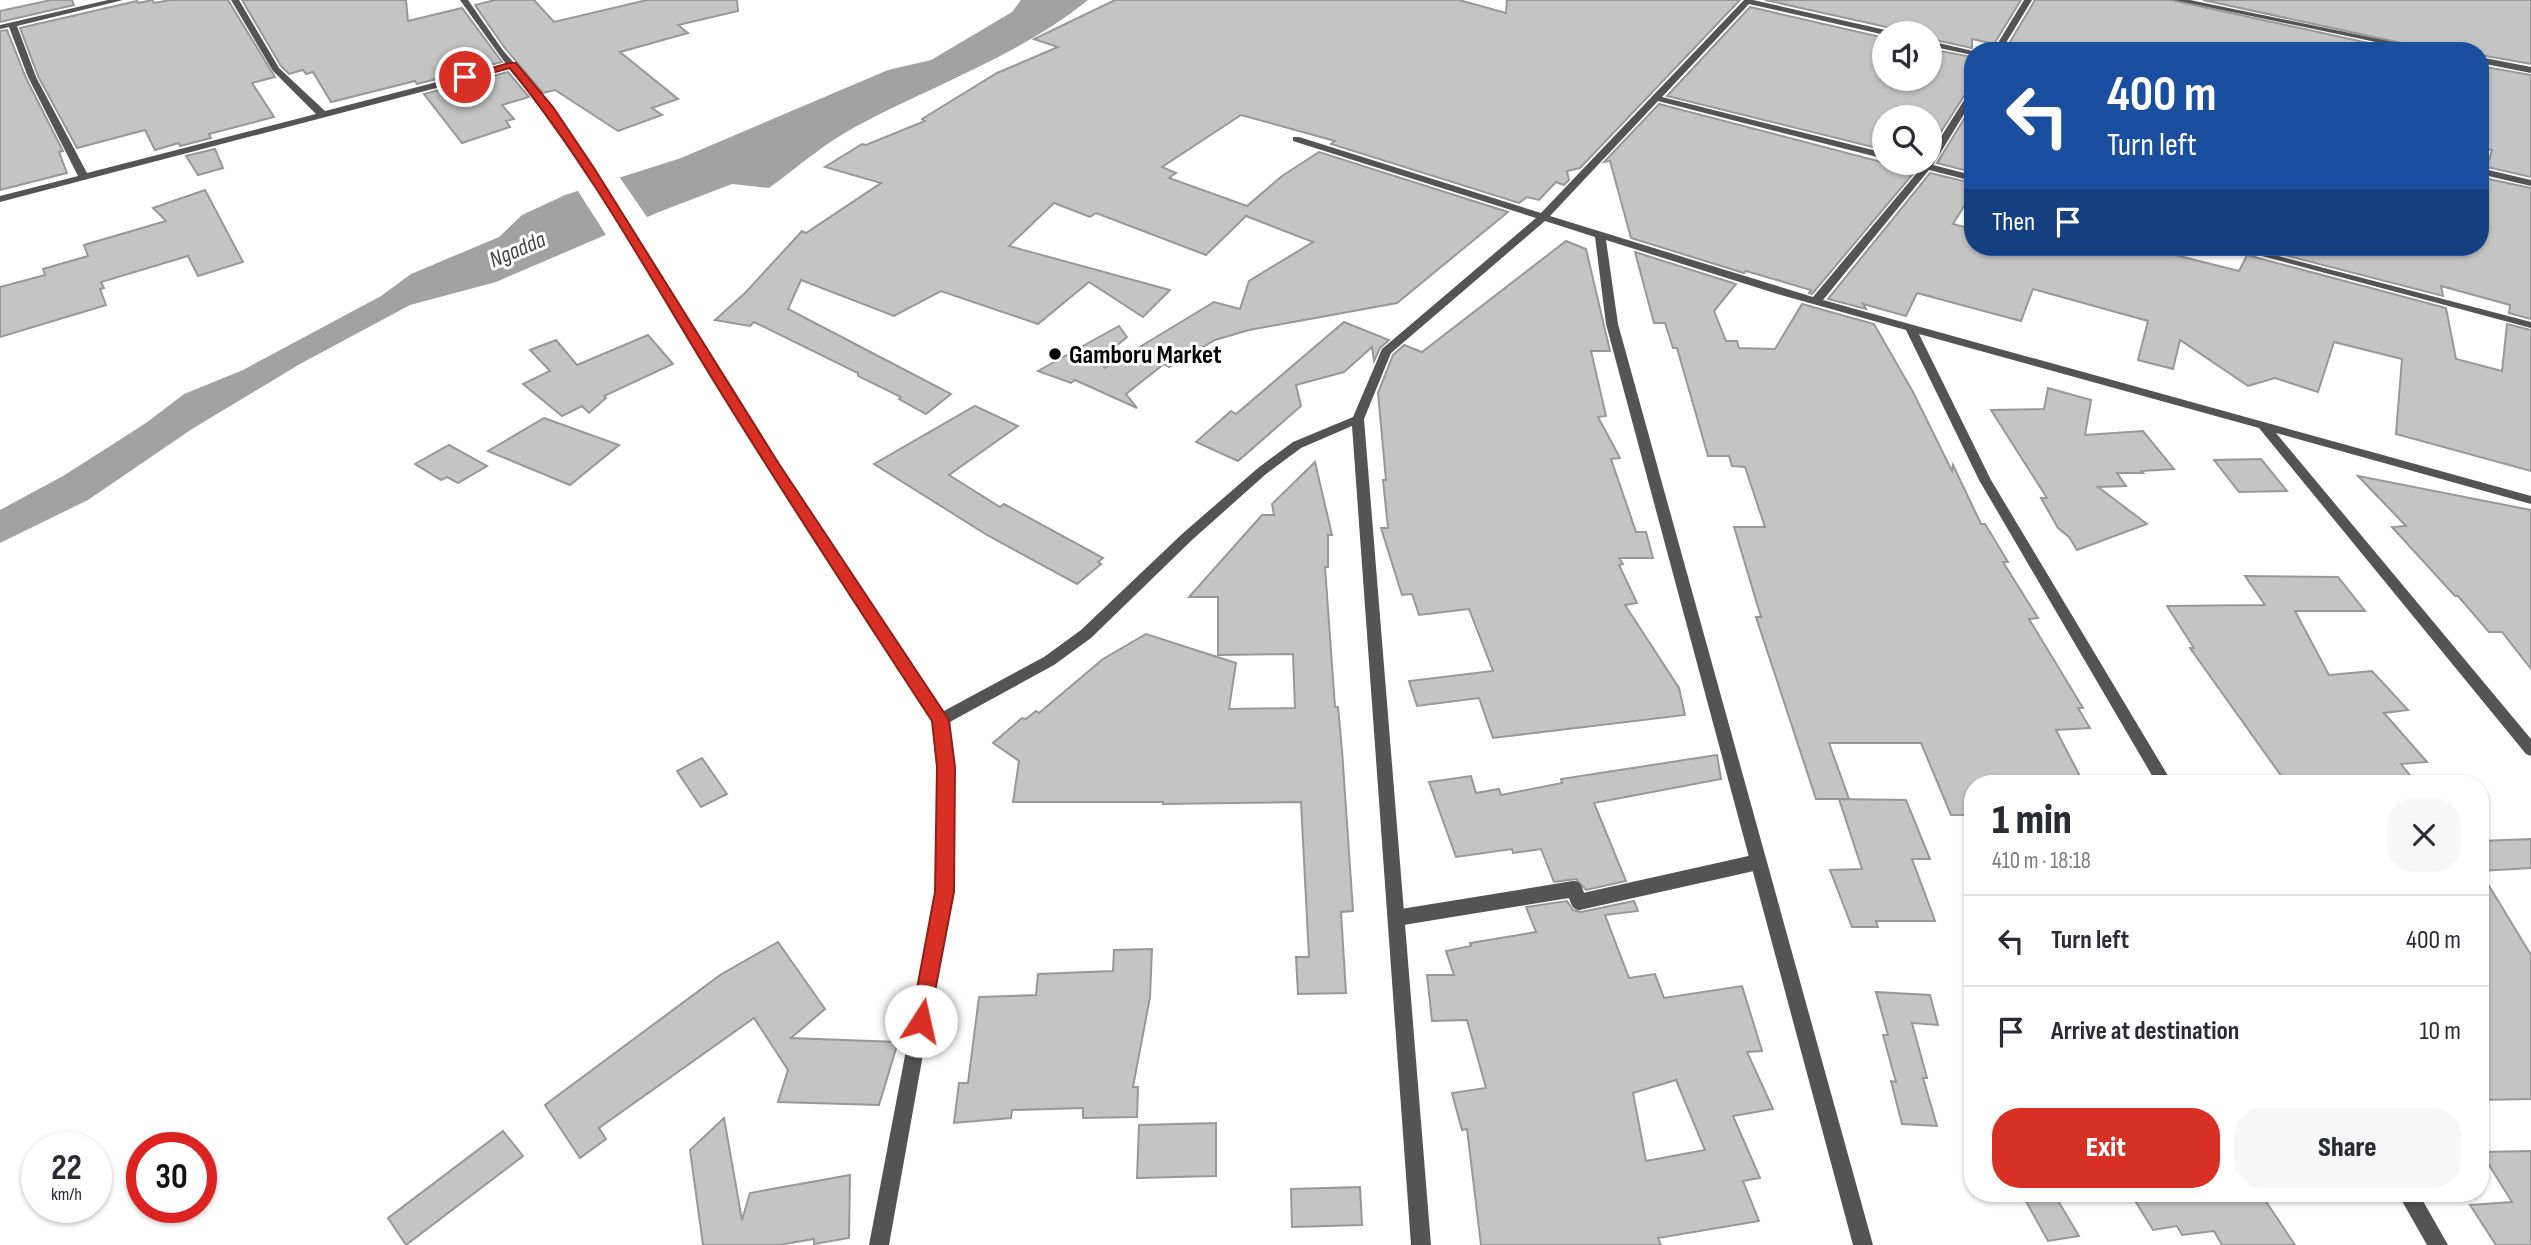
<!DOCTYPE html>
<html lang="en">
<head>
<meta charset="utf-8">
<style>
  :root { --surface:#fff; --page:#f7f7f7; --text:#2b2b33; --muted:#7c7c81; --line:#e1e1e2; --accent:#d93025 }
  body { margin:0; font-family:"Sofia Sans Condensed",sans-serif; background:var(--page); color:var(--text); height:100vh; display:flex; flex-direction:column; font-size:26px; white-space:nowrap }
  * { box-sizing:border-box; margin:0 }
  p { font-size:23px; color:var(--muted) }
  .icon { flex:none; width:38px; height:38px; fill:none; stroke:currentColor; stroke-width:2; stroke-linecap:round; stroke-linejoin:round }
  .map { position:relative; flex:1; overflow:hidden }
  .panel { position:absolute; left:1964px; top:775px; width:525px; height:427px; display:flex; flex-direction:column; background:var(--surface); border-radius:28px; box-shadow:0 2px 5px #0004 }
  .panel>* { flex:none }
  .banner { position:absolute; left:1964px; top:42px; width:525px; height:214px; border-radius:28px; box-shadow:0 2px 5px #0004; background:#1a4fa0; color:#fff; overflow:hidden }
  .fabs { position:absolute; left:1872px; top:21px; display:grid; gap:14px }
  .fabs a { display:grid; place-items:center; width:70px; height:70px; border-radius:50%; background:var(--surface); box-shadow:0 2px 5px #0004; font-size:35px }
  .speed { position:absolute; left:21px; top:1132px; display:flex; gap:14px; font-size:35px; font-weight:700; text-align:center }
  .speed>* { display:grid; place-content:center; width:91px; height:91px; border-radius:50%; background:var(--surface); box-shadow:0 2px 5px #0004; line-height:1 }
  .speed small { font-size:18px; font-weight:400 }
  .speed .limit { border:10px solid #d22; background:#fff; color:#111 }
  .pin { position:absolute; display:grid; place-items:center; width:60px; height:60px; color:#fff; margin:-30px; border:4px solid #fff; border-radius:50%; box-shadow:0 2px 7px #0007 }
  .me { position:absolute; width:77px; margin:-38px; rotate:10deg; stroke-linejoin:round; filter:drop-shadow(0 0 5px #0008) }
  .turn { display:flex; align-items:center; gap:24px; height:147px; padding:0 28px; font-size:32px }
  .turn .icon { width:91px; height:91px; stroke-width:2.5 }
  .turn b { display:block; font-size:49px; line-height:60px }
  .then { display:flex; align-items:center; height:66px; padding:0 28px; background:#0003; gap:14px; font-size:26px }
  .round { display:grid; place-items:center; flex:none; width:74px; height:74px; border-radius:28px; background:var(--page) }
  .overview { display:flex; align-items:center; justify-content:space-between; height:119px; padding:0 28px }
  h1 { font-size:42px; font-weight:800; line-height:52px }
  .cta { display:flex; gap:14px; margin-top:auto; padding:14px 28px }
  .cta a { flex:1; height:80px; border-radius:28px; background:var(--accent); color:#fff; font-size:28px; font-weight:800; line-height:80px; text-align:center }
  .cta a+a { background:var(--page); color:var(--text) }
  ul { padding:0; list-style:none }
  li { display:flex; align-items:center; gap:21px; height:91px; padding:0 28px; border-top:2px solid var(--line) }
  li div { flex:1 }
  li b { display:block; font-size:26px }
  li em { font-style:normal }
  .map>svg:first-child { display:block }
  .water { fill:#a2a2a2 }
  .pier { fill:#fff }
  .building { fill:#c4c4c4; stroke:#989898; stroke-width:2; fill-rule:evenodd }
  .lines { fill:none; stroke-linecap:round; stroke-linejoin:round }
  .service { stroke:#545454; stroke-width:16 }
  .minor { fill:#545454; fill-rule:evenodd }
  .route { fill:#d93025; stroke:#8d1f18; stroke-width:2 }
  .poi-dot { fill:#000; stroke:#fff; stroke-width:2.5 }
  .labels { text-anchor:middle; stroke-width:6; stroke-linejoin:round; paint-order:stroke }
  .far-water-label { font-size:23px; font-style:italic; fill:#434343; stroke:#fff }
  .poi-label { font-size:26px; font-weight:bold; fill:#000; stroke:#fff; text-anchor:start }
</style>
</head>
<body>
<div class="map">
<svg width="2531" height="1245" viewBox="0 0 2531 1245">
  <rect width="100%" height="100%" fill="#fff"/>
  <path class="water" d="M1021,0H1088C1019,56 935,84 857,126C826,142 798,167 769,188L732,184L659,212L496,282L410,305L300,364L192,429L88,500L0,543V510L63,476L146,423L184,394L243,370L381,296L411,274L499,237L522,215L565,195L681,158L888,70L931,60L1012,12Z"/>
  <polygon class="pier" points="618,175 649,220 608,238 576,188"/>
  <g class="building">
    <polygon points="51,0 72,0 74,5 0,22 0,11"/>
    <polygon points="152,0 154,3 170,0 228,0 275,77 252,83 274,117 209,134 211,138 180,146 179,143 155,150 145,130 77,148 38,76 20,28 137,1 138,3"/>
    <polygon points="242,0 406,0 408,21 462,8 502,62 417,84 415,81 331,102 313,72 306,74 303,70 289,74 281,66"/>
    <polygon points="495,0 534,0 554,22 647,0 737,0 738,11 678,25 688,33 620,52 678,99 652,108 662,115 618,131 555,90 543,93 504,47 475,5"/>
    <polygon points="1115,0 1459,0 1506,13 1507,0 1740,0 1580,168 1567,171 1569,180 1564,185 1556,182 1539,200 1527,197 1519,203 1331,144 1335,141 1241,115 1162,167 1176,173 1169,178 1247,206 1282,176 1319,152 1508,212 1397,303 1249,330 1215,340 1169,367 1164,364 1126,394 1137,408 1075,380 1071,383 1038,371 1119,326 1127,337 1099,360 1105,368 1214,302 1240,309 1249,281 1313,242 1246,216 1206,255 1096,213 1090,217 1054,203 1009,246 1170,290 1143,317 1089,282 1038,324 941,291 894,316 801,280 788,309 951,394 926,414 899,399 901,397 858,376 858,373 754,322 750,326 715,320 746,292 802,231 806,233 881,183 825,167 862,144 866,145 925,121 922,119 997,73 1058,47 1034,39"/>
    <polygon points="1765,0 2021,0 1994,44 1972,39 1972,48 1930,39 1930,33 1893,33 1891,28"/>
    <polygon points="2035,0 2171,0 2405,51 2026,51 2007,47"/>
    <polygon points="2203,0 2531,0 2531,64 2480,55 2480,51 2439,51"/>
    <polygon points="1750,7 1885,38 1885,79 1930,79 1930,49 1972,57 1972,88 1966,93 1930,149 1930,117 1885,117 1885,150 1667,96"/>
    <polygon points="7,30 26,78 63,151 59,152 67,173 0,190 0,31"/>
    <polygon points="2480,66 2531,75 2531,177 2487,167 2492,150 2480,147"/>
    <polygon points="508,72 529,97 502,105 514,119 506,121 510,127 462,143 424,94"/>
    <polygon points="1659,104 1885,163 1905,163 1917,169 1812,294 1809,293 1811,290 1746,271 1744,273 1631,238 1610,161 1604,162"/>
    <polygon points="1972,106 1972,172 1937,163"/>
    <polygon points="215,149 223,168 198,175 186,156"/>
    <polygon points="1930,173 1972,183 1972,193 1953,224 1972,229 1972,247 2178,247 2175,255 2239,271 2247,255 2446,308 2456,359 2502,371 2507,324 2531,330 2531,471 2396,434 2402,359 2334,342 2318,392 2275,378 2248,386 2180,340 2173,369 2138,360 2148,321 2033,289 2021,321 1917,293 1906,316 1863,304 1866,309 1828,299"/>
    <polygon points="2484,178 2531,188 2531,319 2509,313 2510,305 2441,286 2443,296 2253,247 2480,247 2480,193"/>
    <polygon points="205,190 243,262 198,276 188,256 101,282 104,288 100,289 106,305 0,337 0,287 45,275 43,269 88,256 84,245 166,221 153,208"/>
    <polygon points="1566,241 1586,249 1610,351 1591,351 1606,416 1598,417 1620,458 1611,459 1636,532 1646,532 1653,558 1619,558 1623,564 1619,565 1637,603 1625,605 1679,688 1685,715 1493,738 1479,698 1417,706 1409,681 1493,671 1469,609 1419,615 1412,594 1402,595 1381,528 1388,528 1383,480 1386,480 1378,393 1393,355 1404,345 1422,352"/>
    <polygon points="1635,252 1736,284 1714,311 1726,341 1737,341 1739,348 1775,349 1802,304 1874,324 1913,392 1952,471 1953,465 1981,524 1985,524 2008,562 2003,562 2038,618 2029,619 2083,708 2078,708 2090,728 2056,730 2084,784 1972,784 1972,815 1951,815 1921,743 1829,743 1849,799 1816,799 1756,617 1761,617 1734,527 1765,527 1745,467 1732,466 1729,456 1708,456 1677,348 1673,348 1665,323 1654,323"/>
    <polygon points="1344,322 1389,340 1380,348 1374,361 1372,347 1344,372 1296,385 1301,406 1238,461 1196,442 1231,411 1236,414"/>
    <polygon points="648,335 673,364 604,396 606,398 589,413 582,406 562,416 523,384 550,371 530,350 556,340 577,365"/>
    <polygon points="2048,388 2091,400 2085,435 2143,431 2174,469 2141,471 2143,473 2117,473 2126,486 2098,487 2147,524 2077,550 2069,537 2058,528 2041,498 2047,498 1991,410 2044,409"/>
    <polygon points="975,406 1018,426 949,475 1000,507 1004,504 1103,558 1098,562 1101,564 1077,584 987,535 874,464"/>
    <polygon points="544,418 619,445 570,485 488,451"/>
    <polygon points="449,445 487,466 458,483 447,477 441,480 415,464"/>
    <polygon points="2261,459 2287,491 2239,492 2214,460"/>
    <polygon points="1315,462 1332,535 1328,535 1328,567 1325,567 1335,707 1338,707 1342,750 1353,911 1341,912 1346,993 1298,994 1296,957 1309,957 1301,802 1163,804 1163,802 1013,802 1019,761 993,743 1022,718 1026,719 1036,711 1039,713 1103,659 1146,634 1236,663 1229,709 1295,708 1293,654 1218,655 1218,597 1189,597 1262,515 1274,515 1272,504"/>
    <polygon points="2358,476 2531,510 2531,669 2502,632 2489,632 2458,596 2455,596 2392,527 2406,526"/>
    <polygon points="2245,576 2338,577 2365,611 2295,611 2329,675 2372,671 2408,710 2384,713 2427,762 2401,764 2417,784 2287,784 2190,648 2194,648 2167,606 2265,605"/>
    <polygon points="1717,755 1721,779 1594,803 1626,881 1586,890 1576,879 1554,882 1541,849 1513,853 1512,849 1456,857 1429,782 1471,776 1476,793 1499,789 1501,795 1562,783 1561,779"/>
    <polygon points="702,758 727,794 701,807 677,771"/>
    <polygon points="1839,799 1906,800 1930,859 1912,859 1935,921 1876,921 1878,927 1852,927 1830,870 1862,869"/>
    <polygon points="2531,839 2531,868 2480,871 2480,841"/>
    <polygon points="2480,871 2531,955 2531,1099 2480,1100"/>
    <path d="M1567,901L1573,910L1581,912L1634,901L1638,911L1605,915L1629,978L1655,974L1664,998L1742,986L1762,1051L1747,1052L1773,1109L1733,1116L1760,1178L1743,1181L1759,1221L1658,1238L1661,1245H1481L1467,1129L1462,1130L1452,1093L1486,1088L1467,1020L1432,1021L1427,975H1454L1446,951L1471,946L1470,943L1536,932L1526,907ZM1676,1080L1705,1150L1646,1161L1633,1093Z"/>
    <polygon points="778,942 825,1009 791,1038 898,1042 879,1105 778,1102 788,1070 754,1018 599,1128 606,1139 580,1158 545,1105 720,975"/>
    <polygon points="1152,949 1150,997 1133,1087 1138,1087 1137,1117 1083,1118 1083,1108 1012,1110 1011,1118 954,1123 959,1083 968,1083 979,997 1036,995 1038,974 1113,971 1114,950"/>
    <polygon points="1876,992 1930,995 1938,1025 1912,1023 1927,1078 1923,1078 1937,1126 1902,1124 1891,1081 1896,1082 1883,1035 1888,1035"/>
    <polygon points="724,1118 742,1220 750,1193 850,1175 849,1238 814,1244 814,1239 779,1245 703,1245 690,1150"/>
    <polygon points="1216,1123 1216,1176 1137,1178 1139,1125"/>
    <polygon points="503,1131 523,1156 406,1245 388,1218"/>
    <polygon points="2531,1151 2531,1245 2496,1245 2470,1205 2512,1202 2481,1152"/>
    <polygon points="1360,1187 1362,1225 1292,1227 1291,1189"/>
    <polygon points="2022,1194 2054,1194 2079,1236 2048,1241"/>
    <polygon points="2131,1194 2261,1194 2295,1245 2222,1245 2214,1231 2182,1235 2177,1226 2153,1230"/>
  </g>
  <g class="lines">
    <polyline class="service" points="1396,918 1574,889 1579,902 1758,862"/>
    <g class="minor">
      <path d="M108,0H123L17,26L36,77L87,173L316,114L273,71L231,0H239L279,68L325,111L506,64L460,0H468L502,49L552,108L593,168L777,465L942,712L1044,657L1081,630L1182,534L1258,468L1293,442L1353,417L1382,349L1536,218L1293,141V137H1299L1541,213L1744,0H1753L1890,31L1891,33L1885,35L1749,4L1662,97L1885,153V159L1658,101L1550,216L1813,297L1921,168L1908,163H1930V154L1968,94L1972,91V101L1933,165L1972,175V181L1929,170L1823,300L2531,496V504L2276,433L2531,739V756L2526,754L2259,428L1919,334L1991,480L2173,784H2157L1979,480L1906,330L1781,295L1606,240L1618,324L1873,1245H1853L1606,324L1595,237L1545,221L1391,353L1364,419L1431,1245H1411L1352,426L1301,448L1266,474L1192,540L1091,638L1054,665L948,723L954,767L952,892L889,1245H869L936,892L938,767L933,721C857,606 781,491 709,374C646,270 588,161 509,69L0,202V196L78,176L28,77L9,27L0,29V25Z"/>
      <polygon points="2024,0 2032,0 2001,51 1993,51"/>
      <polygon points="2174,0 2190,0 2437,51 2419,51"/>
      <polygon points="1930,41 1973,51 1972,55 1930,46"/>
      <polygon points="2480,57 2531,67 2531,73 2480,63"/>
      <polygon points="2480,168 2531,180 2531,186 2480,174"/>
      <polygon points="2228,247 2244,247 2531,322 2531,328"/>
      <polygon points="2398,1194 2419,1194 2448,1245 2427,1245"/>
    </g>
  </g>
  <path class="route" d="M509,63H516L553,107L594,168L779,464L949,720L955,767L954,892L928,1028L921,1030L914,1028L911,1021L935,892L937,767L932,721C859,609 785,497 715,383C650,277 589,166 510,68L465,80L460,77Z"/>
  <circle class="poi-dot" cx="1055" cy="354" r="7"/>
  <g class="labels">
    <g class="far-water-label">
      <text transform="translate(517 249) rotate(-23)" y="8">Ngadda</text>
    </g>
    <g class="poi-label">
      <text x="1069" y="363">Gamboru Market</text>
    </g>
  </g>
</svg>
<div class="fabs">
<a><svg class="icon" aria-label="sound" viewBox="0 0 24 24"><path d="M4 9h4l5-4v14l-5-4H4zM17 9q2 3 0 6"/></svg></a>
<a><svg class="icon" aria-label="search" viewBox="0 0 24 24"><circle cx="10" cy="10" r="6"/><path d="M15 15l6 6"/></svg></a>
</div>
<div class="speed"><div>22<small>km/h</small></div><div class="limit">30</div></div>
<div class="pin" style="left:465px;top:77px;background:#d93025"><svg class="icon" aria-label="arrive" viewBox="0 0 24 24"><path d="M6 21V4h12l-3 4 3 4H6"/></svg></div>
<svg class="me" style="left:921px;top:1021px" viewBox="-20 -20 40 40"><circle r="19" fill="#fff"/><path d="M0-13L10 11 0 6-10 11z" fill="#d93025"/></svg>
<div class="banner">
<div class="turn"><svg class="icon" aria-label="left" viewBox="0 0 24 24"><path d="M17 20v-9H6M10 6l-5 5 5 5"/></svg><div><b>400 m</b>Turn left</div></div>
<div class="then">Then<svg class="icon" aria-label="arrive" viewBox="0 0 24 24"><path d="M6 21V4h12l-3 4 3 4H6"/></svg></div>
</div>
<section class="panel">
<div class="overview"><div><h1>1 min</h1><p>410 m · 18:18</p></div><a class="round"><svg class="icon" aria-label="close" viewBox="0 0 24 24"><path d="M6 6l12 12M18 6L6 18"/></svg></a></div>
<ul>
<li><svg class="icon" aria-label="left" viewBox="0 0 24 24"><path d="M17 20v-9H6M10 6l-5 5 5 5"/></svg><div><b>Turn left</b></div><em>400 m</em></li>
<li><svg class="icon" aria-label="arrive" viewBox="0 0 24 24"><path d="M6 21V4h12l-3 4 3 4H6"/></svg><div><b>Arrive at destination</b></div><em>10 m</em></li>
</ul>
<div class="cta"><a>Exit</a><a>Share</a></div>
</section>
</div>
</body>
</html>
